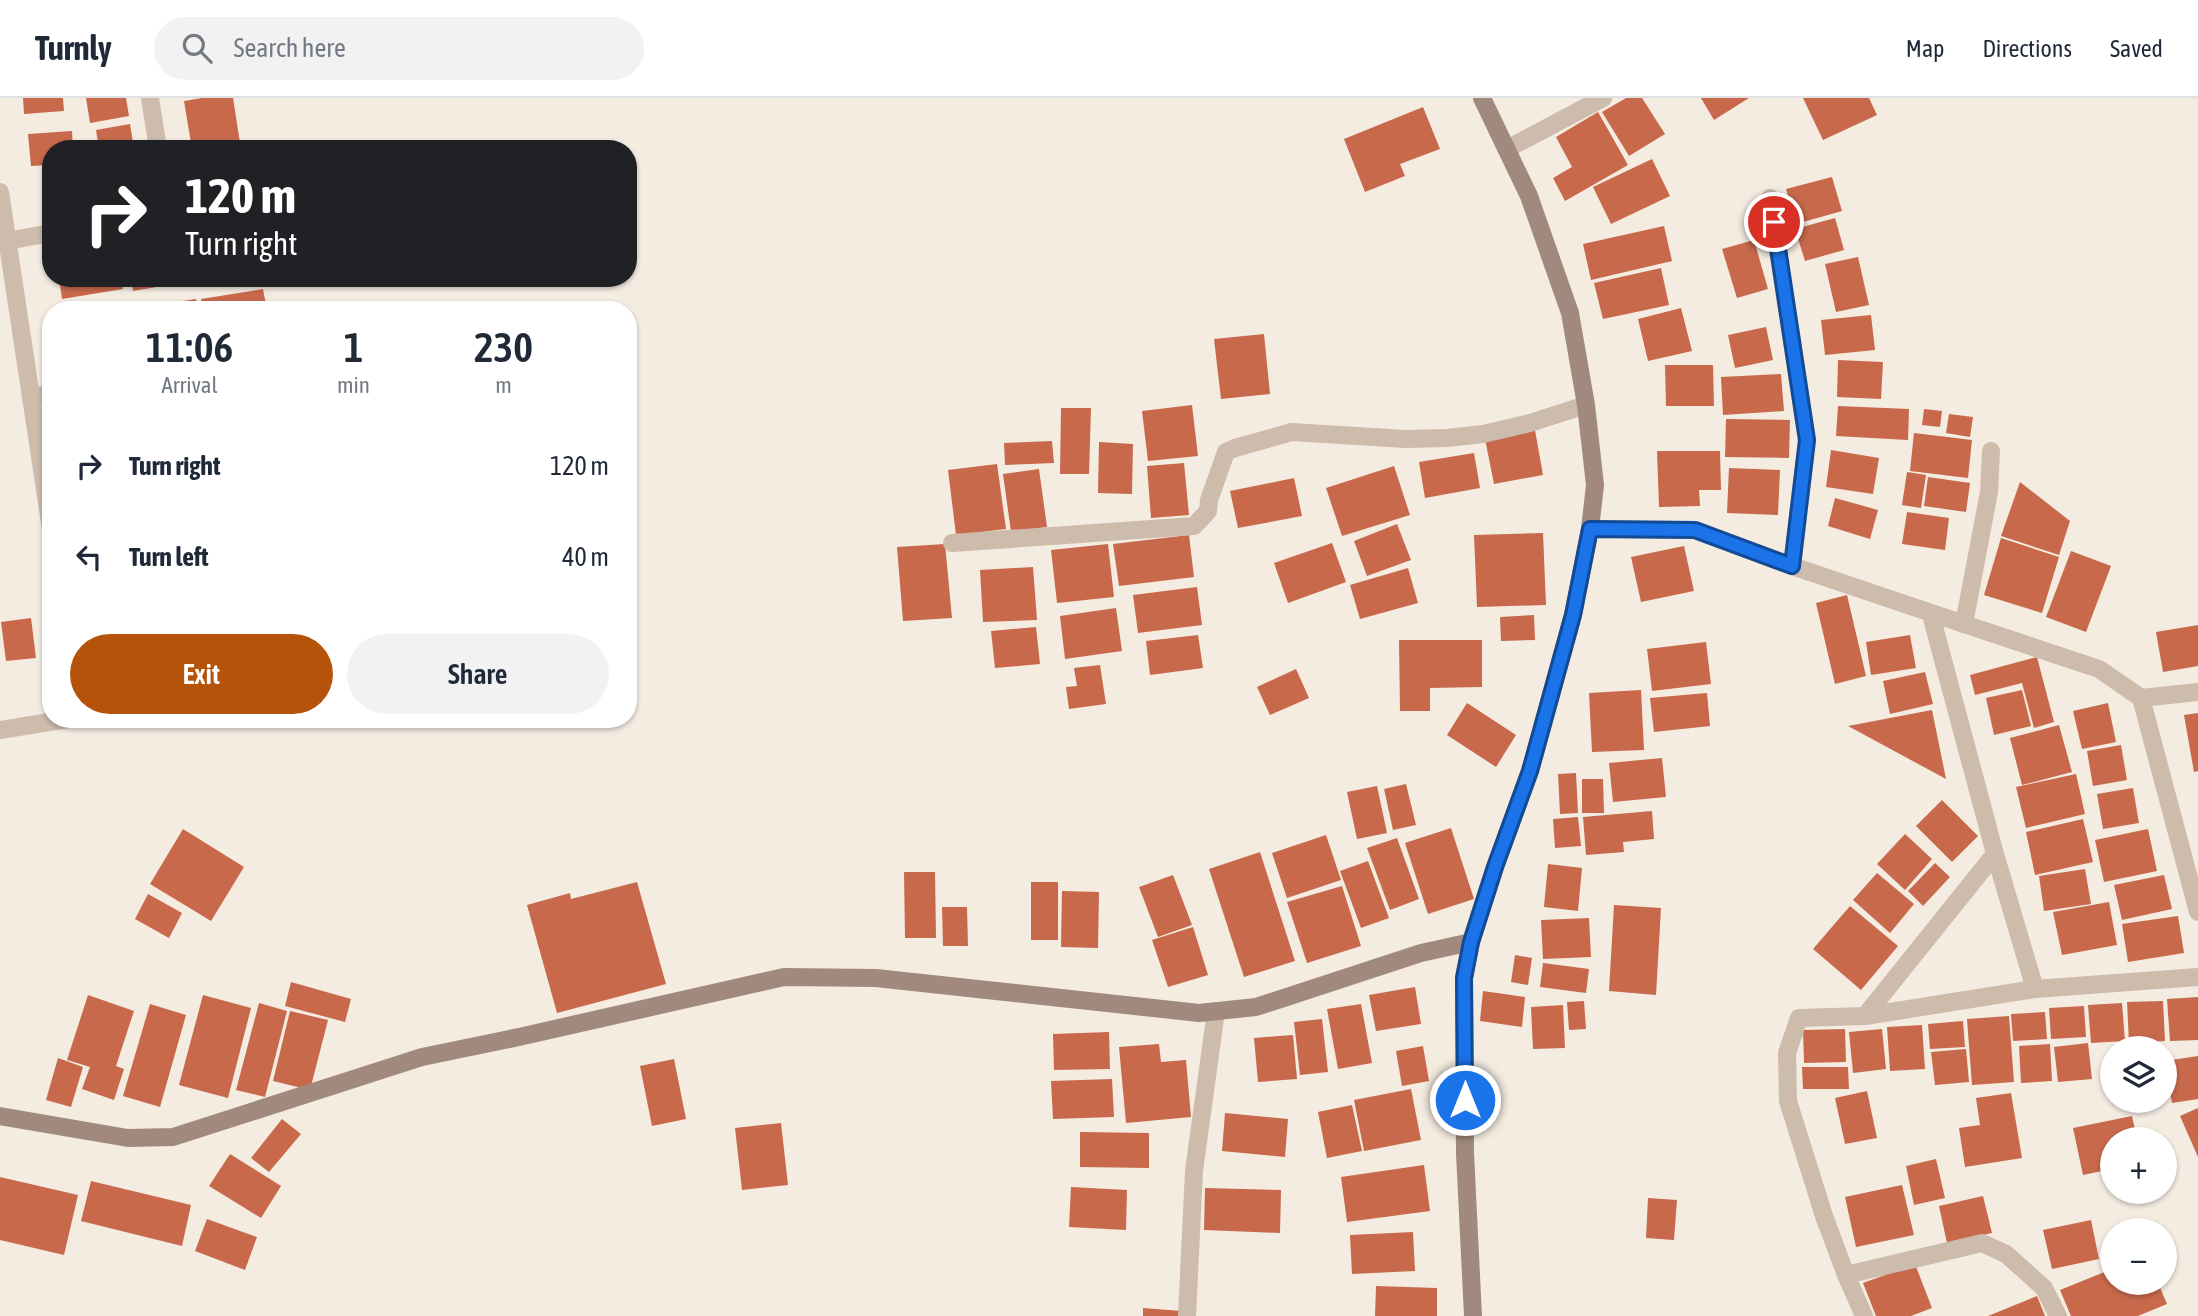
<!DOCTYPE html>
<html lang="en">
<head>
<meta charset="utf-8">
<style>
  :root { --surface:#fff; --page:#f2f2f3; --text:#1f2937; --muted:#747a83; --line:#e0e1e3; --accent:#b45309 }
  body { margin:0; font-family:"Asap Condensed",sans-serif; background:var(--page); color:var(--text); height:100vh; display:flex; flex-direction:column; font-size:26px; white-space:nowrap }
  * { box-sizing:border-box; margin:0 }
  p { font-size:23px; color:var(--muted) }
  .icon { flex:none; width:38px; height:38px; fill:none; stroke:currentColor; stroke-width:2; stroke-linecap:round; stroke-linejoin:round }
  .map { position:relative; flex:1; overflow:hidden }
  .sheet { position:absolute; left:42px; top:203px; width:595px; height:427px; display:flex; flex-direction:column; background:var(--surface); border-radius:28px; box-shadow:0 2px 5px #0004 }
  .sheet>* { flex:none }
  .hud { position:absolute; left:42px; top:42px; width:595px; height:147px; border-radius:28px; box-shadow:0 2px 5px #0004; background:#202124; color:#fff; overflow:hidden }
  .buttons { position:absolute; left:2100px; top:938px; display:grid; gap:14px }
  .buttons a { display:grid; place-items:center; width:77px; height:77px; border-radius:50%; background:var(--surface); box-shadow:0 2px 5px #0004; font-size:35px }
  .pin { position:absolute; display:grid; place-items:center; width:60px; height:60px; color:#fff; margin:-30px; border:4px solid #fff; border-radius:50%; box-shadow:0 2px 7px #0007 }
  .me { position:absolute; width:77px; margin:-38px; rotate:0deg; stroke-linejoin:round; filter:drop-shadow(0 0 5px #0008) }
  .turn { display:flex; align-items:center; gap:24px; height:147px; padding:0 28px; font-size:32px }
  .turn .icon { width:91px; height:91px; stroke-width:2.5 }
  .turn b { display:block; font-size:49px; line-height:60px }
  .eta { display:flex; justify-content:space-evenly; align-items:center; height:119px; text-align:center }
  .eta b { font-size:42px; font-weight:600; line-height:49px }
  .primary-button { display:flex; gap:14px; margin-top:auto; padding:14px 28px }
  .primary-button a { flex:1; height:80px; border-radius:42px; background:var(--accent); color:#fff; font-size:28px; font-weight:600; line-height:80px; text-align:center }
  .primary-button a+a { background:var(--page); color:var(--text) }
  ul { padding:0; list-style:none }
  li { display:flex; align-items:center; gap:21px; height:91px; padding:0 28px }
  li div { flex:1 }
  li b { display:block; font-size:26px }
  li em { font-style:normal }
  header { display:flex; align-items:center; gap:42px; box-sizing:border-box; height:98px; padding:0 35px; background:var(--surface); border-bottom:2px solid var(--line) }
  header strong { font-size:33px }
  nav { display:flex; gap:38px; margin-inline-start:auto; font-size:24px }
  .search { width:490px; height:63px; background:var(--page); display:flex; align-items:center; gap:18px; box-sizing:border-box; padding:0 24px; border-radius:38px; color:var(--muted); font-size:26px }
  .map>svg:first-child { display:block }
  .building { fill:#c8694b }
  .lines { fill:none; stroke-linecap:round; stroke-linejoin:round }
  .street { stroke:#cdbbac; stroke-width:18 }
  .secondary { stroke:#a18a7d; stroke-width:18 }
  .route-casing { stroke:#114b97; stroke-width:18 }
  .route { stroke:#1a73e8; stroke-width:12 }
</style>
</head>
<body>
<header>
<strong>Turnly</strong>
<div class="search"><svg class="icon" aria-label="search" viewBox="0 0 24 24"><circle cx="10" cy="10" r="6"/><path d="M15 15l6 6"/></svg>Search here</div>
<nav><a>Map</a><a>Directions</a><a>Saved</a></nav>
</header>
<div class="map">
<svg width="2198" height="1218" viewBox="0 0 2198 1218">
  <rect width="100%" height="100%" fill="#f4ebe1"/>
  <g class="building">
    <polygon points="23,0 63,0 64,13 24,16"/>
    <polygon points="86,0 126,0 129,18 90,25"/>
    <polygon points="202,0 233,0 241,51 192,51 184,3"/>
    <polygon points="1626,0 1642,0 1665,36 1629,58 1602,14"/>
    <polygon points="1701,0 1749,0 1714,22"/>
    <polygon points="1803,0 1869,0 1877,17 1823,42"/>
    <polygon points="1423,9 1440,51 1400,66 1405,78 1365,94 1344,41"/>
    <polygon points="1598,14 1628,67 1565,103 1553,80 1572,69 1556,39"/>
    <polygon points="130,26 134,51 99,51 96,32"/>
    <polygon points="72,33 73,51 51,51 51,67 31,68 28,36"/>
    <polygon points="1652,61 1670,98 1611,126 1593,89"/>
    <polygon points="1832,79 1842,113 1796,126 1786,91"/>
    <polygon points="1835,120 1844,152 1805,163 1795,131"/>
    <polygon points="1664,128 1672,163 1591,182 1583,146"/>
    <polygon points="1754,142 1768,191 1737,200 1722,151"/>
    <polygon points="1858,159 1869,207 1836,214 1825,166"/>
    <polygon points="1661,170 1669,207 1603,221 1594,185"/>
    <polygon points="59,180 122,180 123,191 62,201"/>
    <polygon points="131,180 192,180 192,183 133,193"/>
    <polygon points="263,191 267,212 203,212 201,201"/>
    <polygon points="196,201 198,212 137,212 137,210"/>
    <polygon points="125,206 126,212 96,212 96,210"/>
    <polygon points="1681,210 1692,253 1648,263 1638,221"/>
    <polygon points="1871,217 1875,252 1825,257 1821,222"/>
    <polygon points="1766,229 1773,262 1735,270 1728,237"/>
    <polygon points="1264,236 1270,296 1221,301 1214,241"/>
    <polygon points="1838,262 1883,264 1881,301 1837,299"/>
    <polygon points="1665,267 1713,267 1714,308 1666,308"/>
    <polygon points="1781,276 1784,313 1723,317 1721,279"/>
    <polygon points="1192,307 1198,358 1148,363 1142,313"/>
    <polygon points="1838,308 1909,311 1908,342 1836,338"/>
    <polygon points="1061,310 1091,310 1089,376 1060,376"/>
    <polygon points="1924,311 1942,313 1940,329 1922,327"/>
    <polygon points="1949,316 1973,319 1970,339 1946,335"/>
    <polygon points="1726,321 1790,322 1789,360 1725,359"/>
    <polygon points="1535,332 1543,377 1494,386 1485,341"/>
    <polygon points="1914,335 1972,342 1968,380 1910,373"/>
    <polygon points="1052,343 1054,365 1005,367 1004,345"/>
    <polygon points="1099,344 1133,346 1132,396 1098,395"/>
    <polygon points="1831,352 1879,360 1873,396 1826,389"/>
    <polygon points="1657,353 1720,353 1721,392 1699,392 1700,408 1659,409"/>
    <polygon points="1474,355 1480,390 1425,400 1419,364"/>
    <polygon points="1184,365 1189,417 1151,420 1147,368"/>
    <polygon points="997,366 1006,431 956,437 948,372"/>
    <polygon points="1394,368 1410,417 1342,438 1326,390"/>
    <polygon points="1729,370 1780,372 1778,417 1727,415"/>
    <polygon points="1039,371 1047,429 1011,434 1003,376"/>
    <polygon points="1907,374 1926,377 1921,410 1902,407"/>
    <polygon points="1928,379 1970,385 1966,414 1924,408"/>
    <polygon points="1294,380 1302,418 1238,430 1230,393"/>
    <polygon points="2020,384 2070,423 2059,457 2001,438"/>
    <polygon points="1835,400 1878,412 1870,441 1828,428"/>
    <polygon points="1907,414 1949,420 1945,452 1902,446"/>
    <polygon points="1397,426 1411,462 1367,478 1354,443"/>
    <polygon points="1543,435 1546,507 1477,509 1474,437"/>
    <polygon points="1189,437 1194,479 1119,488 1113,446"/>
    <polygon points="2001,440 2059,459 2042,515 1984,497"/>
    <polygon points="1332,445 1346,484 1288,505 1274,465"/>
    <polygon points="945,446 952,520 903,523 897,449"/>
    <polygon points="1108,446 1114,499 1057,505 1051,452"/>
    <polygon points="1684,448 1694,493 1641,504 1631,459"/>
    <polygon points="2071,453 2111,468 2086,534 2046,519"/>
    <polygon points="1033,469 1037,522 983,524 980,472"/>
    <polygon points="1408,470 1418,505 1360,521 1350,487"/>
    <polygon points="1197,489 1202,527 1138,535 1133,497"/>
    <polygon points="1847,497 1866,578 1835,586 1816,505"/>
    <polygon points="1116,510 1122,553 1065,561 1060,518"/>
    <polygon points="1534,517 1535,542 1501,543 1500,519"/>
    <polygon points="31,520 36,560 6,563 1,524"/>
    <polygon points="2198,527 2198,568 2163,574 2156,534"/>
    <polygon points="1036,529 1040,566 995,570 991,533"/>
    <polygon points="1198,537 1203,570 1150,577 1146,543"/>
    <polygon points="1910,537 1916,570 1871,577 1866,544"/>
    <polygon points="1399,542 1482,542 1482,589 1430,590 1430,613 1400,613"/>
    <polygon points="1706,544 1711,586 1652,593 1647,551"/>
    <polygon points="2037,559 2054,624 2034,630 2022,585 1975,597 1970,577"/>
    <polygon points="1100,567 1106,606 1069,611 1066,589 1077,588 1074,570"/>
    <polygon points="1296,571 1309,600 1270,617 1257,589"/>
    <polygon points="1925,574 1933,606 1890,616 1883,583"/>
    <polygon points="1641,592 1644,652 1592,654 1589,595"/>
    <polygon points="2022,592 2031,628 1994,637 1986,600"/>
    <polygon points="1707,595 1710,628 1654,634 1650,600"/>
    <polygon points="1467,605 1516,637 1496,669 1447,637"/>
    <polygon points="2108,605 2116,644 2082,651 2073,613"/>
    <polygon points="1932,612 1946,681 1848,628"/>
    <polygon points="2198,615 2198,673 2194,674 2184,617"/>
    <polygon points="2059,627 2072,674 2022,687 2010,640"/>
    <polygon points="2121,647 2127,682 2093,688 2087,653"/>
    <polygon points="1662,660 1666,699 1613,704 1609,665"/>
    <polygon points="1576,675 1578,715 1560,716 1558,676"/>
    <polygon points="2076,676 2085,716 2026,730 2016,689"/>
    <polygon points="1582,681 1603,681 1604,715 1582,715"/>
    <polygon points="1406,686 1416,727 1393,732 1384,691"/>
    <polygon points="1377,688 1387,735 1357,741 1347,694"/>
    <polygon points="2133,690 2139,725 2103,731 2097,696"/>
    <polygon points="1942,702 1978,738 1952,764 1916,728"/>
    <polygon points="1652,713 1654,741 1623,744 1624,754 1586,757 1583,719"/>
    <polygon points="1578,719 1581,748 1555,750 1553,721"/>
    <polygon points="2083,721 2093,764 2035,777 2026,734"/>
    <polygon points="1451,730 1474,801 1428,816 1405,745"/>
    <polygon points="183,731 244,769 211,823 150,786"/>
    <polygon points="2148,731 2157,773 2104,784 2095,742"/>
    <polygon points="1905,736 1932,761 1905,792 1877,766"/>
    <polygon points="1326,737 1341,782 1287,800 1272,755"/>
    <polygon points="1397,740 1419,801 1390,812 1367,750"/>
    <polygon points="1260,754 1295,863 1244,879 1209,771"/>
    <polygon points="1368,763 1389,820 1361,830 1340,773"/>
    <polygon points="1935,765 1950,779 1923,808 1908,793"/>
    <polygon points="1548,766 1582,770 1578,813 1544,809"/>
    <polygon points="2085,771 2091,806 2044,813 2039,778"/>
    <polygon points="904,774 935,774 936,840 905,840"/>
    <polygon points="1877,775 1914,806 1890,835 1853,802"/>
    <polygon points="1173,777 1192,827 1158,839 1139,789"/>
    <polygon points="2164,777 2172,811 2122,822 2114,787"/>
    <polygon points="637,784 666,886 557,915 527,807 570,795 571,801"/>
    <rect x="1031" y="784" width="27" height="58"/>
    <polygon points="1342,788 1361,848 1307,865 1287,804"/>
    <polygon points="1062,793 1099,794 1098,850 1061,849"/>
    <polygon points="148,796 182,815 169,840 135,821"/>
    <polygon points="2109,804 2117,847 2062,857 2053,814"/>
    <polygon points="1614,807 1661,810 1656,897 1609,893"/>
    <polygon points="1850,808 1898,848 1861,892 1813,851"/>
    <polygon points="942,809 967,809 968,848 943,848"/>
    <polygon points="2178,818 2184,855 2128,864 2122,826"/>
    <polygon points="1589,820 1591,859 1543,861 1541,822"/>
    <polygon points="1193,829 1208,877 1168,889 1152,842"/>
    <polygon points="1515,857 1532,860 1528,887 1511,884"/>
    <polygon points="1543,865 1589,871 1586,895 1540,889"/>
    <polygon points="291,884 351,901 345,924 285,908"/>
    <polygon points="1415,889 1421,926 1376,933 1369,897"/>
    <polygon points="1483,893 1525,899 1522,929 1480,923"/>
    <polygon points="88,897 134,913 116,968 124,971 114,1002 82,991 90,969 67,962"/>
    <polygon points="203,897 251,910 228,1000 179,987"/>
    <polygon points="2198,899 2198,942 2170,943 2167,901"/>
    <polygon points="1584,903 1586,931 1569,932 1567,904"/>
    <polygon points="2163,903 2165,943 2129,945 2127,904"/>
    <polygon points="259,905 287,913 265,999 236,992"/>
    <polygon points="2122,905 2125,943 2091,945 2088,907"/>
    <polygon points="150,906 186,917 160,1009 123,998"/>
    <polygon points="1361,906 1372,965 1338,971 1327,911"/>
    <polygon points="1563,907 1565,950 1533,951 1531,909"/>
    <polygon points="2084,908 2086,939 2051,941 2049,910"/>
    <polygon points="290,913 328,922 310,992 273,983"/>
    <polygon points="2045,914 2047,941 2013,943 2011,916"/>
    <polygon points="2009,918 2014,984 1972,987 1967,921"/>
    <polygon points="1322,921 1328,974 1300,977 1294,924"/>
    <polygon points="1963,923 1965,949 1930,951 1928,926"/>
    <polygon points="1922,927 1925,971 1890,973 1887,929"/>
    <polygon points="1845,931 1846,964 1804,965 1803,932"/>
    <polygon points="1882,931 1886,971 1853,975 1849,934"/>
    <polygon points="1109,934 1110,971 1054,972 1053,936"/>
    <polygon points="1293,937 1297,981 1258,984 1254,940"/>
    <polygon points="2088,945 2092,981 2058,984 2054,949"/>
    <polygon points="1159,946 1161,964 1186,962 1191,1019 1126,1025 1119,949"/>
    <polygon points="2050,946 2052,983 2021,985 2019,948"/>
    <polygon points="1423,948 1429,983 1402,988 1396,953"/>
    <polygon points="1966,951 1969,984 1935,987 1931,954"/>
    <polygon points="2198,958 2198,1001 2172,1005 2165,963"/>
    <polygon points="58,960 83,969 71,1009 46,1002"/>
    <polygon points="674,961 686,1021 652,1028 640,968"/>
    <polygon points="1802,969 1848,969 1849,991 1803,991"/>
    <polygon points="1112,981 1114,1019 1053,1021 1051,983"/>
    <polygon points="1411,991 1421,1042 1364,1053 1354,1002"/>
    <polygon points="1867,993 1877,1040 1845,1046 1835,1000"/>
    <polygon points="2011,995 2022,1060 1965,1069 1959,1030 1980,1027 1976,1000"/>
    <polygon points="1352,1007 1362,1053 1327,1060 1318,1014"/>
    <polygon points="2198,1010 2198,1059 2180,1018"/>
    <polygon points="1225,1015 1288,1021 1285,1059 1222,1053"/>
    <polygon points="2132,1018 2137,1041 2112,1041 2112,1071 2083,1077 2073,1030"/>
    <polygon points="282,1021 301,1036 269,1074 251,1060"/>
    <polygon points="781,1025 788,1087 742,1092 735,1030"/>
    <polygon points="1080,1034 1149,1035 1149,1070 1080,1069"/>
    <polygon points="230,1056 281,1088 261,1120 209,1088"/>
    <polygon points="1936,1061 1945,1100 1914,1107 1906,1068"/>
    <polygon points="1424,1067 1430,1113 1347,1124 1341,1079"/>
    <polygon points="0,1079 78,1097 64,1157 0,1142"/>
    <polygon points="91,1083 191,1107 182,1148 81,1123"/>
    <polygon points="1902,1087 1914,1137 1856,1149 1845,1099"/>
    <polygon points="1071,1089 1127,1092 1126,1132 1069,1129"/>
    <polygon points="1205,1090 1281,1092 1280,1135 1204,1132"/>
    <polygon points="1983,1098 1992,1135 1947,1145 1939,1108"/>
    <polygon points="1648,1100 1677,1102 1674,1142 1646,1140"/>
    <polygon points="207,1121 257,1139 245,1172 195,1153"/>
    <polygon points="2091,1122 2099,1161 2052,1171 2043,1132"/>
    <polygon points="1413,1134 1415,1173 1352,1176 1350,1137"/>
    <polygon points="1915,1166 1932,1210 1911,1218 1876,1218 1863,1185"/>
    <polygon points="2112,1171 2112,1185 2158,1185 2167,1206 2138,1218 2071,1218 2060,1192"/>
    <polygon points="1376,1188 1437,1190 1437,1218 1375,1218"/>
    <polygon points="2037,1198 2045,1218 1988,1218"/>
    <polygon points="1143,1210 1181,1213 1181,1218 1143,1218"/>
  </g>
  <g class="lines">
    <g class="street">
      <polyline points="150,0 158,51"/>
      <polyline points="1507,51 1603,0"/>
      <polyline points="0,94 51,431"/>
      <polyline points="7,143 51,135"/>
      <polyline points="31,300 51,295"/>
      <polyline points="1590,431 1695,432 1792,468 1807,343 1770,100"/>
      <polyline points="952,445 1194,428 1208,413 1209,402 1226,354 1235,350 1292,334 1406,341 1447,340 1483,336 1530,325 1586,307"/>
      <polyline points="1792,468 1964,526 1989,394 1991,353"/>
      <polyline points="1964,526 2099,571 2141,600 2198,814"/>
      <polyline points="2141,600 2198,594"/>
      <polyline points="0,632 68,621"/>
      <polyline points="1995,756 2035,891 2198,879"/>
      <polyline points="1865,918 2035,891"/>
      <polyline points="1846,1177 1982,1145 2006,1156 2044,1190 2058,1218"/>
      <polyline points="1187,1218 1194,1073 1216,913"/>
      <polyline points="1864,1218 1846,1177 1824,1118 1788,1003 1787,955 1799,920 1865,918 1995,756 1931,517"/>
    </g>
    <g class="secondary">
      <polyline points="0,1018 128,1040 173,1039 422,959 519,939 784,879 876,880 1199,915 1256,909 1421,855 1471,844"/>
      <polyline points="1473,1218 1465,1055 1464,880 1471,844 1495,769 1530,673 1573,517 1590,431 1595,387 1586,307 1570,215 1529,98 1482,0"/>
    </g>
  </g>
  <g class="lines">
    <g class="route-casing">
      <polyline id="route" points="1465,1002 1464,880 1471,844 1495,769 1530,673 1573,517 1590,431 1695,432 1792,468 1807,342 1774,124"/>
    </g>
    <use href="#route" class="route"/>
  </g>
</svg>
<div class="buttons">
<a><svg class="icon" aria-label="layers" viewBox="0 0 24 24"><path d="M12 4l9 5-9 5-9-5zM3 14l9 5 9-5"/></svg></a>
<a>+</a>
<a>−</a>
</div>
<div class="pin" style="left:1774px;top:124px;background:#d93025"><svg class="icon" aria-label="arrive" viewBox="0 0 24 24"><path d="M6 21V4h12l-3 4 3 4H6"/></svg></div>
<svg class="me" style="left:1465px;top:1002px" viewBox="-20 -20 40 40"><circle r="17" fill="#1a73e8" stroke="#fff" stroke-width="3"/><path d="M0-11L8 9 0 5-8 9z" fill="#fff"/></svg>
<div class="hud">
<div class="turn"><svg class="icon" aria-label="right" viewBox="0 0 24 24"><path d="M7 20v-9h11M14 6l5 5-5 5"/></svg><div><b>120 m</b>Turn right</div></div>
</div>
<section class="sheet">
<div class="eta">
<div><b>11:06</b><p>Arrival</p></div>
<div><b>1</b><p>min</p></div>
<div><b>230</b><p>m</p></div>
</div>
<ul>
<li><svg class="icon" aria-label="right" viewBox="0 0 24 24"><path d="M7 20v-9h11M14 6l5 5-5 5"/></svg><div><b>Turn right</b></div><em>120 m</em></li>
<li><svg class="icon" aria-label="left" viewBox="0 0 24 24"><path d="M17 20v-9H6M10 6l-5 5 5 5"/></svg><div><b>Turn left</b></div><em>40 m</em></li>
</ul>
<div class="primary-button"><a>Exit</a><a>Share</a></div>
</section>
</div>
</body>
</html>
